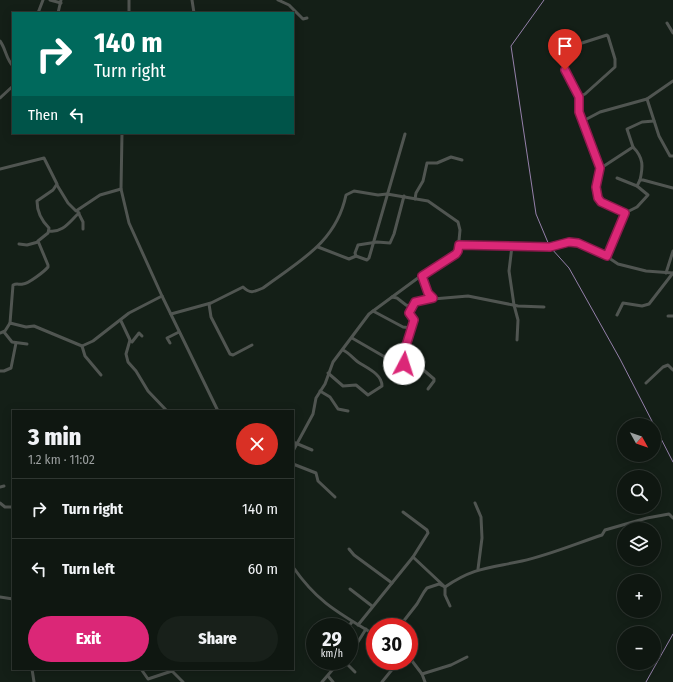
<!DOCTYPE html>
<html lang="en">
<head>
<meta charset="utf-8">
<style>
  :root { --surface:#0f1711; --page:#18201a; --text:#f1f3f6; --muted:#9b9f9f; --line:#2f3631; --accent:#db2777 }
  body { margin:0; font-family:"Fira Sans Condensed",sans-serif; background:var(--page); color:var(--text); height:100vh; display:flex; flex-direction:column; font-size:15px; white-space:nowrap }
  * { box-sizing:border-box; margin:0 }
  p { font-size:13px; color:var(--muted) }
  .icon { flex:none; width:22px; height:22px; fill:none; stroke:currentColor; stroke-width:2; stroke-linecap:round; stroke-linejoin:round }
  .map { position:relative; flex:1; overflow:hidden }
  .sheet { position:absolute; left:12px; top:410px; width:282px; height:260px; display:flex; flex-direction:column; background:var(--surface); border-radius:0px; box-shadow:0 2px 10px #0003,0 0 0 1px var(--line) }
  .sheet>* { flex:none }
  .top-card { position:absolute; left:12px; top:12px; width:282px; height:122px; border-radius:0px; box-shadow:0 2px 10px #0003,0 0 0 1px var(--line); background:#00695c; color:#fff; overflow:hidden }
  .needle { width:26px; rotate:130deg }
  .fabs { position:absolute; left:617px; top:418px; display:grid; gap:8px }
  .fabs a { display:grid; place-items:center; width:44px; height:44px; border-radius:50%; background:var(--surface); box-shadow:0 2px 10px #0003,0 0 0 1px var(--line); font-size:20px }
  .speed { position:absolute; left:306px; top:618px; display:flex; gap:8px; font-size:20px; font-weight:700; text-align:center }
  .speed>* { display:grid; place-content:center; width:52px; height:52px; border-radius:50%; background:var(--surface); box-shadow:0 2px 10px #0003,0 0 0 1px var(--line); line-height:1 }
  .speed small { font-size:10px; font-weight:400 }
  .speed .limit { border:6px solid #d22; background:#fff; color:#111 }
  .pin { position:absolute; display:grid; place-items:center; width:34px; height:34px; color:#fff; margin:-41px -17px; border-radius:50% 50% 50% 0; rotate:-45deg; box-shadow:0 0 4px #0007 }
  .pin .icon { rotate:45deg }
  .me { position:absolute; width:44px; margin:-22px; rotate:5deg; stroke-linejoin:round; filter:drop-shadow(0 0 3px #0008) }
  .turn { display:flex; align-items:center; gap:14px; height:84px; padding:0 16px; font-size:18px }
  .turn .icon { width:52px; height:52px; stroke-width:2.5 }
  .turn b { display:block; font-size:28px; line-height:34px }
  .then { display:flex; align-items:center; height:38px; padding:0 16px; background:#0003; gap:8px; font-size:15px }
  .round { display:grid; place-items:center; flex:none; width:42px; height:42px; border-radius:21px; background:var(--page) }
  .overview { display:flex; align-items:center; justify-content:space-between; height:68px; padding:0 16px }
  h1 { font-size:24px; font-weight:800; line-height:30px }
  .button { display:flex; gap:8px; margin-top:auto; padding:8px 16px }
  .button a { flex:1; height:46px; border-radius:24px; background:var(--accent); color:#fff; font-size:16px; font-weight:800; line-height:46px; text-align:center }
  .button a+a { background:var(--page); color:var(--text) }
  ul { padding:0; list-style:none }
  li { display:flex; align-items:center; gap:12px; height:60px; padding:0 16px; border-top:1px solid var(--line) }
  li div { flex:1 }
  li b { display:block; font-size:15px }
  li em { font-style:normal }
  .map>svg:first-child { display:block }
  .lines { fill:none; stroke-linecap:round; stroke-linejoin:round }
  .stream { stroke:#9480aa; stroke-width:1 }
  .minor { stroke:#505551; stroke-width:3 }
  .route-casing { stroke:#8e194d; stroke-width:10 }
  .route { stroke:#db2777; stroke-width:7 }
</style>
</head>
<body>
<div class="map">
<svg width="673" height="682" viewBox="0 0 673 682">
  <rect width="100%" height="100%" fill="#141f17"/>
  <g class="lines">
    <g class="stream">
      <polyline points="544,0 511,46 536,214 549,245"/>
      <polyline points="551,248 569,268 620,359 654,425"/>
      <polyline points="654,425 673,462"/>
      <polyline points="646,682 673,634"/>
    </g>
    <g class="minor">
      <polyline points="50,0 61,3"/>
      <polyline points="192,0 194,13"/>
      <polyline points="278,0 289,5 303,19 307,18"/>
      <polyline points="38,13 43,0"/>
      <polyline points="58,13 61,0"/>
      <polyline points="129,13 129,0"/>
      <polyline points="667,23 673,33"/>
      <polyline points="552,39 557,58 565,69 579,97 579,112 601,168 596,187 598,198 601,202 625,213 607,256"/>
      <path d="M0,41C6,49 6,59 13,66"/>
      <polyline points="555,49 582,43 607,35 608,36 615,59 615,67 585,94 579,97"/>
      <polyline points="0,98 13,86"/>
      <polyline points="647,99 673,81"/>
      <polyline points="583,121 600,112 647,99 659,136 670,156 673,156"/>
      <polyline points="122,133 121,189 129,223 162,296 218,411"/>
      <path d="M633,147C644,158 643,167 640,180"/>
      <polyline points="601,168 633,147 627,129 642,122 654,121"/>
      <path d="M0,169L44,158L57,184L53,190L37,201C37,212 41,220 49,228L48,233L38,241L48,265V267C45,271 28,284 23,284C19,285 17,283 13,285L10,323"/>
      <polyline points="617,178 637,186 648,195 637,207 625,213"/>
      <polyline points="57,185 68,203 76,211 100,195 121,189"/>
      <polyline points="637,186 640,180 643,180 673,188"/>
      <polyline points="415,199 416,193 423,181 427,163 437,163 451,157 462,160"/>
      <polyline points="78,212 83,222 83,229"/>
      <path d="M49,231C63,233 69,222 79,213"/>
      <polyline points="19,244 27,245 38,242"/>
      <polyline points="459,245 550,247 569,242 579,243 600,252 618,264 646,271 673,273"/>
      <polyline points="512,246 509,271 514,305 518,320 517,340"/>
      <polyline points="318,247 349,259 356,256 367,260 369,258 405,134"/>
      <polyline points="356,256 355,253 358,245 377,242 390,243 394,234 404,196"/>
      <polyline points="666,273 673,251"/>
      <polyline points="422,276 428,293 433,299 468,296 518,306 544,307"/>
      <polyline points="392,297 397,298 406,305 409,306 420,300 433,299"/>
      <polyline points="209,304 211,317 230,354 233,355 252,345"/>
      <polyline points="373,311 403,327 412,328 415,320 409,313 413,304"/>
      <path d="M171,314L211,303L243,287C250,294 254,292 263,288C299,261 336,243 346,195L354,191L378,195L387,194L428,201L458,222L460,230L458,251L426,272L369,314L333,362L325,384L316,398L313,414L293,451"/>
      <polyline points="617,315 623,303 642,306 649,304 673,273"/>
      <polyline points="668,316 673,316"/>
      <polyline points="121,321 130,340 126,354 128,362 136,371 148,391 167,411"/>
      <polyline points="4,332 12,342 27,344"/>
      <polyline points="0,333 5,331 10,323 26,327 34,326 82,346 93,341 129,313 162,296"/>
      <polyline points="352,338 397,364 420,367 434,379 434,381 428,389"/>
      <polyline points="130,341 132,342 139,333 142,336"/>
      <polyline points="170,343 167,338 179,332"/>
      <polyline points="82,346 85,356 101,375"/>
      <polyline points="404,364 407,350 405,349 412,328"/>
      <polyline points="0,371 4,371 11,368 16,343"/>
      <path d="M328,373L343,386L356,385L368,395L382,386C382,374 367,368 358,362C353,358 349,353 343,350"/>
      <polyline points="646,383 663,367 668,365 673,370"/>
      <polyline points="320,391 330,397 338,409 348,411"/>
      <polyline points="293,442 312,450"/>
      <polyline points="293,464 316,473 318,481 335,497"/>
      <polyline points="0,487 4,486"/>
      <polyline points="0,503 5,507 13,507"/>
      <polyline points="475,503 481,517 482,538 478,569"/>
      <polyline points="403,512 427,530 428,533 413,557"/>
      <polyline points="349,549 354,555 392,583"/>
      <path d="M293,567C318,603 339,613 375,635"/>
      <polyline points="350,589 372,606"/>
      <polyline points="0,597 13,599"/>
      <polyline points="358,625 413,557 445,587 445,595 450,606"/>
      <polyline points="348,627 352,622"/>
      <path d="M399,627L417,604L424,592L427,588L439,584L445,587C474,567 490,568 522,561C549,555 575,544 602,535L605,530L647,518L669,514L673,518"/>
      <polyline points="349,651 356,645 366,629"/>
      <polyline points="409,657 422,674 425,682"/>
      <polyline points="344,661 355,672"/>
      <polyline points="32,669 34,682"/>
      <polyline points="141,669 148,679 172,671 183,682"/>
      <polyline points="422,674 451,665 467,657"/>
      <polyline points="328,676 333,682"/>
      <polyline points="322,682 340,661"/>
      <polyline points="382,682 399,661"/>
    </g>
  </g>
  <g class="lines">
    <g class="route-casing">
      <polyline id="route" points="404,364 407,350 405,349 414,320 409,313 415,302 433,298 428,293 422,276 456,254 458,251 459,245 550,247 569,242 578,243 607,256 625,213 601,202 598,198 596,187 600,168 579,112 579,97 565,70"/>
    </g>
    <use href="#route" class="route"/>
  </g>
</svg>
<div class="fabs">
<a><svg class="needle" viewBox="-14 -14 28 28"><path d="M0-13l5 13h-10z" fill="#e53935"/><path d="M0 13l5-13h-10z" fill="#9b9f9f"/></svg></a>
<a><svg class="icon" aria-label="search" viewBox="0 0 24 24"><circle cx="10" cy="10" r="6"/><path d="M15 15l6 6"/></svg></a>
<a><svg class="icon" aria-label="layers" viewBox="0 0 24 24"><path d="M12 4l9 5-9 5-9-5zM3 14l9 5 9-5"/></svg></a>
<a>+</a>
<a>−</a>
</div>
<div class="speed"><div>29<small>km/h</small></div><div class="limit">30</div></div>
<div class="pin" style="left:565px;top:70px;background:#d93025"><svg class="icon" aria-label="arrive" viewBox="0 0 24 24"><path d="M6 21V4h12l-3 4 3 4H6"/></svg></div>
<svg class="me" style="left:404px;top:364px" viewBox="-20 -20 40 40"><circle r="19" fill="#fff"/><path d="M0-13L10 11 0 6-10 11z" fill="#db2777"/></svg>
<div class="top-card">
<div class="turn"><svg class="icon" aria-label="right" viewBox="0 0 24 24"><path d="M7 20v-9h11M14 6l5 5-5 5"/></svg><div><b>140 m</b>Turn right</div></div>
<div class="then">Then<svg class="icon" aria-label="left" viewBox="0 0 24 24"><path d="M17 20v-9H6M10 6l-5 5 5 5"/></svg></div>
</div>
<section class="sheet">
<div class="overview"><div><h1>3 min</h1><p>1.2 km · 11:02</p></div><a class="round" style="background:#d93025;color:#fff"><svg class="icon" aria-label="close" viewBox="0 0 24 24"><path d="M6 6l12 12M18 6L6 18"/></svg></a></div>
<ul>
<li><svg class="icon" aria-label="right" viewBox="0 0 24 24"><path d="M7 20v-9h11M14 6l5 5-5 5"/></svg><div><b>Turn right</b></div><em>140 m</em></li>
<li><svg class="icon" aria-label="left" viewBox="0 0 24 24"><path d="M17 20v-9H6M10 6l-5 5 5 5"/></svg><div><b>Turn left</b></div><em>60 m</em></li>
</ul>
<div class="button"><a>Exit</a><a>Share</a></div>
</section>
</div>
</body>
</html>
